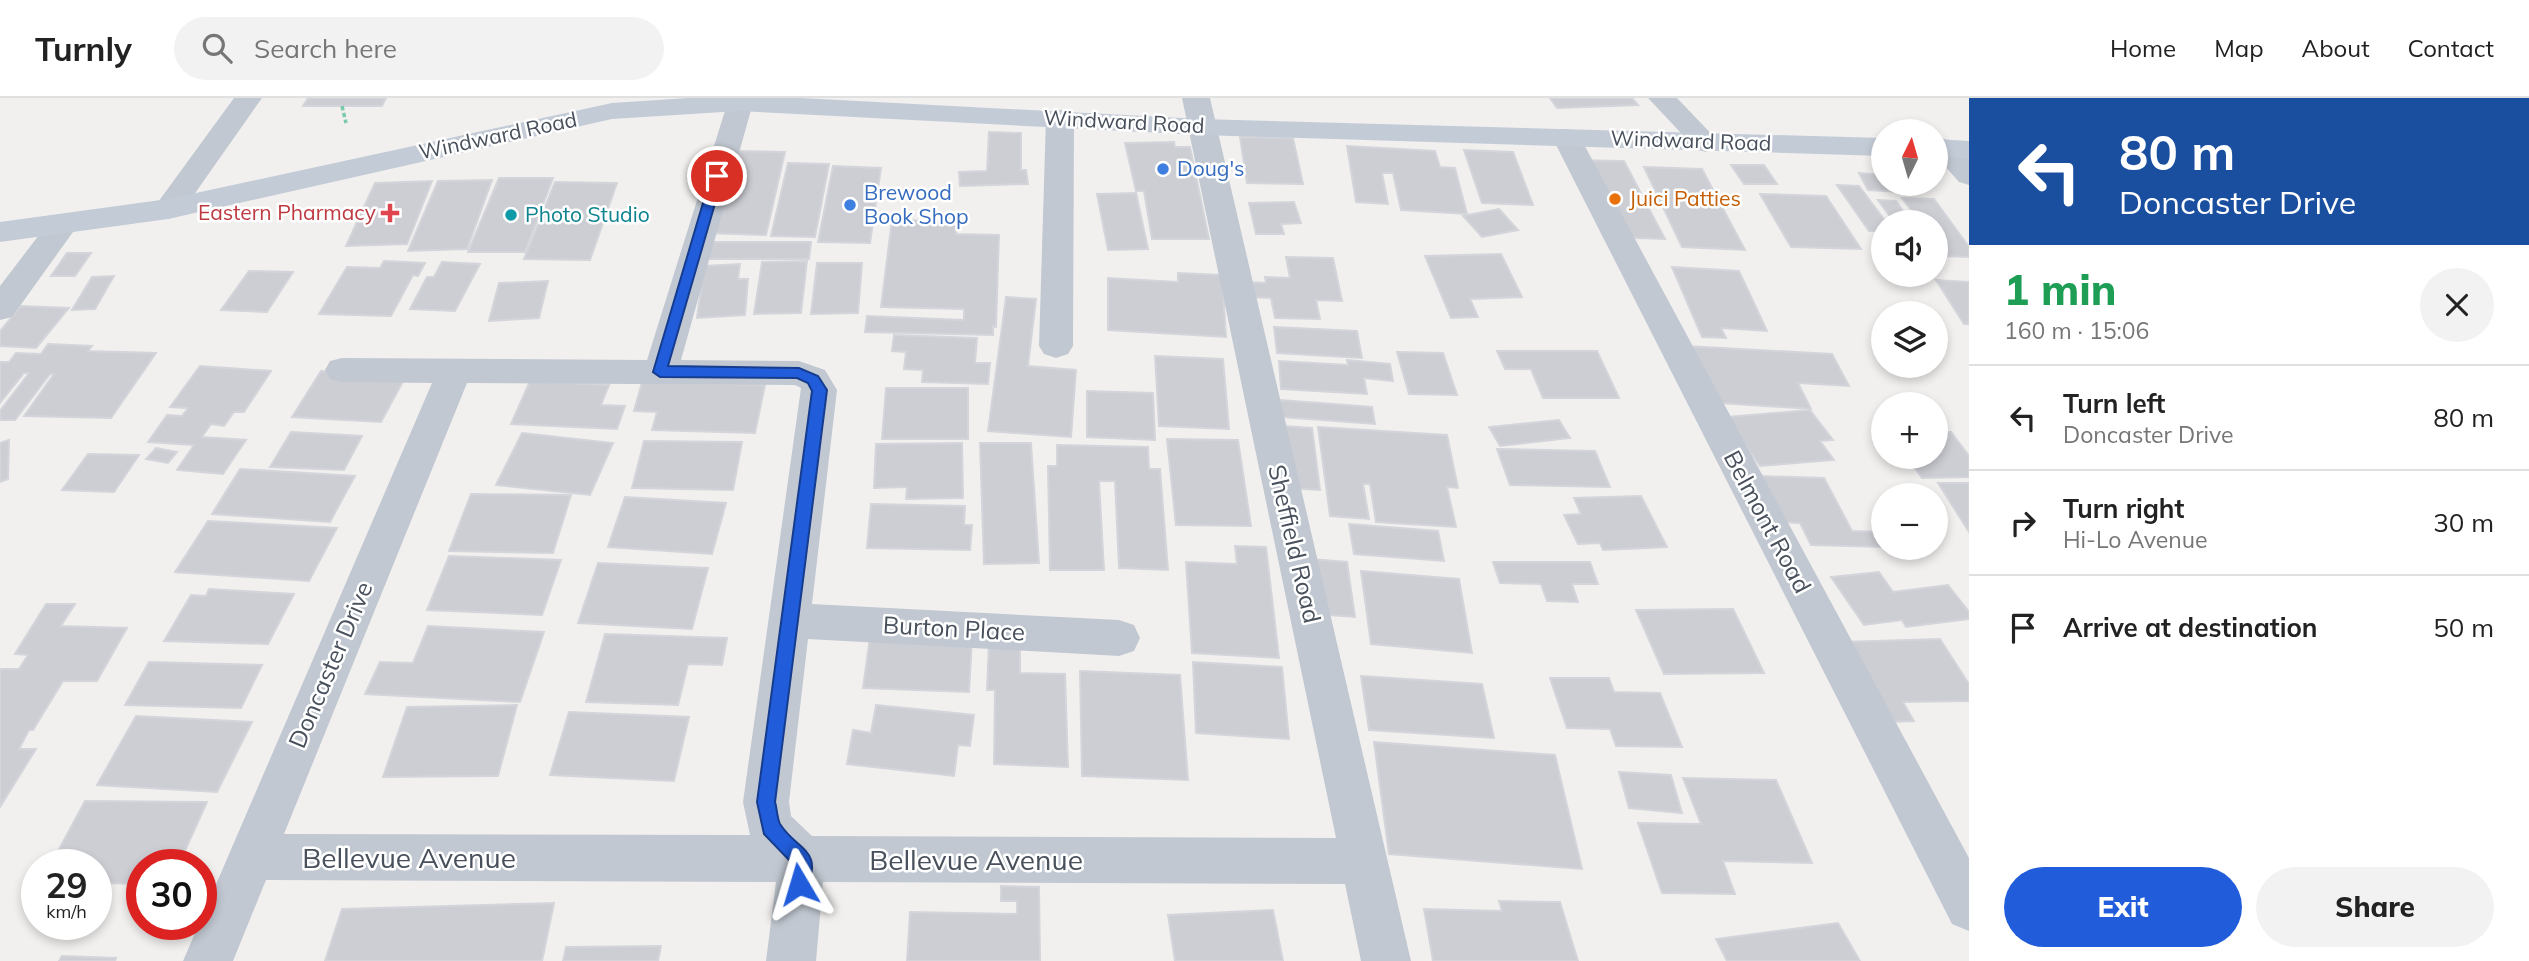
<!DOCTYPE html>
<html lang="en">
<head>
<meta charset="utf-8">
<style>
  :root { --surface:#fff; --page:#f2f2f2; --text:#222; --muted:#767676; --line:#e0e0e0; --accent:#215dda }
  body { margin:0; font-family:Mulish,sans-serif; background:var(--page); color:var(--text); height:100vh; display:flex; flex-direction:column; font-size:26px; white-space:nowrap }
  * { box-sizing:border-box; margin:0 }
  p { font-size:23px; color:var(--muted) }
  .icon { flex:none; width:38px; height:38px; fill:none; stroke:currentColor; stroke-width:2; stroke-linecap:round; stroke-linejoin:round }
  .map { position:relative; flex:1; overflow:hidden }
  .panel { display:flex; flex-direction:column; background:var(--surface); width:560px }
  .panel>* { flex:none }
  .banner { background:#1a4fa0; color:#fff; overflow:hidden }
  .needle { width:46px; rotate:5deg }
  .controls { position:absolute; left:1871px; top:21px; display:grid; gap:14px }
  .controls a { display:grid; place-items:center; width:77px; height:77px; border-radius:50%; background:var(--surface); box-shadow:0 4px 10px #0003; font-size:35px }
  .speed { position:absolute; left:21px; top:751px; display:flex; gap:14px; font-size:35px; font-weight:700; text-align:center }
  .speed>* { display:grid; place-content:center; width:91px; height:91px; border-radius:50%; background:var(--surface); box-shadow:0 4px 10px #0003; line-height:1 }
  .speed small { font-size:18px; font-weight:400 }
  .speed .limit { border:10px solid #d22; background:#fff; color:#111 }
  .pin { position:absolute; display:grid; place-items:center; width:60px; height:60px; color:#fff; margin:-30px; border:4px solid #fff; border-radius:50%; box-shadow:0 2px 7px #0007 }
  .me { position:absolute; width:77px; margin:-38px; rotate:353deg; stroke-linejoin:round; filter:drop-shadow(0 0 5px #0008) }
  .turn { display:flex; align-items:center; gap:24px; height:147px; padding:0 35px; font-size:32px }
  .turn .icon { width:91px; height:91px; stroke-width:2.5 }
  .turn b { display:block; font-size:49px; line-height:60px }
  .round { display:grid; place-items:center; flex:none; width:74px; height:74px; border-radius:37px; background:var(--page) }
  .summary { display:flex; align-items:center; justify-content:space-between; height:119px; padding:0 35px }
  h1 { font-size:42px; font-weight:800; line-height:52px; color:#1e9e55 }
  .cta { display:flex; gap:14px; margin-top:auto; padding:14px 35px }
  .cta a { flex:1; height:80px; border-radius:42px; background:var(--accent); color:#fff; font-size:28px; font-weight:800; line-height:80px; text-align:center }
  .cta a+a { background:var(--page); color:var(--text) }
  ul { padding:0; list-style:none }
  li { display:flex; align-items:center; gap:21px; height:105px; padding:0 35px; border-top:2px solid var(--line) }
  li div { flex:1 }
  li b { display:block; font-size:26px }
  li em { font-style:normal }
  header { display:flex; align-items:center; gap:42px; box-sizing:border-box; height:98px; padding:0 35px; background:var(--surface); border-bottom:2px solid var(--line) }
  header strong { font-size:33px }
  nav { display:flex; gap:38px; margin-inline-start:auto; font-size:24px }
  .search { width:490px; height:63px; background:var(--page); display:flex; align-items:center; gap:18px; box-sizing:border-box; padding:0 24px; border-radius:38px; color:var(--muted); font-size:26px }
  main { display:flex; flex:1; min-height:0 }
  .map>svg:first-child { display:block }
  .building { fill:#cdced4; stroke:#d4d5db; stroke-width:2 }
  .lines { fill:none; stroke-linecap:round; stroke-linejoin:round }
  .path { stroke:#7acaab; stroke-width:3.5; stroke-dasharray:4.5 2.5; stroke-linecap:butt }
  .minor { fill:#c1c8d1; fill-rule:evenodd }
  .secondary { fill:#c3cbd7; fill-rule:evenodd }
  .route { fill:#215dda; stroke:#153c8e; stroke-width:2 }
  .shop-dot { fill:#3f7fe0; stroke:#fff; stroke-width:2.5 }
  .food-dot { fill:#e8710a; stroke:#fff; stroke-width:2.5 }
  .health-dot { fill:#e0444e; stroke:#fff; stroke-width:2.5 }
  .culture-dot { fill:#0f9aa8; stroke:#fff; stroke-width:2.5 }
  .labels { text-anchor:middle; stroke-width:5; stroke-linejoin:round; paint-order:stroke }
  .far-street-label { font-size:21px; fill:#48505c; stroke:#fff }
  .far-shop-label { font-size:21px; fill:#366cbe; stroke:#fff; text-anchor:start }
  .far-food-label { font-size:21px; fill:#c56008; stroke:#fff; text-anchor:start }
  .far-health-label { font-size:21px; fill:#be3a42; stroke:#fff; text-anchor:end }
  .far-culture-label { font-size:21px; fill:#0d838f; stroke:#fff; text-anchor:start }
  .street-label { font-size:24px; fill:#48505c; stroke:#fff }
  .near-street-label { font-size:28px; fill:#48505c; stroke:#fff }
</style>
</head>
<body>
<header>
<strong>Turnly</strong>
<div class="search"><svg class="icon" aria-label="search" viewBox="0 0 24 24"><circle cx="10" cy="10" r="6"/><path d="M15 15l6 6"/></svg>Search here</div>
<nav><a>Home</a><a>Map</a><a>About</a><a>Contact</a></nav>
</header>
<main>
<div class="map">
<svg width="1969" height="863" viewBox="0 0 1969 863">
  <rect width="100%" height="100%" fill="#f2f0ef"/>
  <g class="building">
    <polygon points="308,0 386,0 382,8 303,8"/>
    <polygon points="1550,0 1632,0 1638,7 1557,10"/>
    <polygon points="989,34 1021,35 1021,72 1026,72 1028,86 960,88 959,74 987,73"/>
    <polygon points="1240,39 1293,40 1303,86 1247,85"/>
    <polygon points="1174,44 1175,49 1190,49 1209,141 1152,141 1144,93 1136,93 1125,45"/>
    <polygon points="1347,48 1435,53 1440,69 1455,70 1467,116 1401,112 1393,75 1382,75 1388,106 1356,104"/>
    <polygon points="1464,52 1513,54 1533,107 1482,105"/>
    <polygon points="731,53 785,54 766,137 708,135"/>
    <polygon points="1567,62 1624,63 1665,141 1604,139"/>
    <polygon points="788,65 829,66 815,139 771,138"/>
    <polygon points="1731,67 1764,67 1777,86 1744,86"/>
    <polygon points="833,68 881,70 870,145 818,144"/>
    <polygon points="1644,69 1702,71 1745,152 1682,149"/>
    <polygon points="1859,75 1883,77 1883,86 1910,86 1916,95 1868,92"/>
    <polygon points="499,80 553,80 525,154 468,154"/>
    <polygon points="492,82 467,151 408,153 438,83"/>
    <polygon points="432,83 407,146 346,148 375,85"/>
    <polygon points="555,84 617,85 590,162 524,161"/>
    <polygon points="1837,87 1859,88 1886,124 1883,124 1883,133 1869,133"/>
    <polygon points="1136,95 1148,151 1108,152 1097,96"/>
    <polygon points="1760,96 1826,98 1861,151 1791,149"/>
    <polygon points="1902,100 1934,101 1969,149 1969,159 1943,158 1936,147 1936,124 1920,124"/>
    <polygon points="1878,102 1896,103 1911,124 1894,124"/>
    <polygon points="1294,104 1301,125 1281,126 1284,136 1256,136 1249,105"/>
    <polygon points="1499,111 1518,132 1482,139 1463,118"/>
    <polygon points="892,122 957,123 956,136 999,137 996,229 993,228 993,237 865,234 867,218 964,222 964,211 881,209"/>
    <polygon points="698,144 811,144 809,161 694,161"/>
    <polygon points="67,155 91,155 75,178 51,178"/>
    <polygon points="1501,156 1522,199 1470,201 1478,219 1451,220 1425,158"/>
    <polygon points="1286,159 1333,160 1342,203 1316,202 1320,221 1275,220 1271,200 1249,199 1247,184 1266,185 1265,179 1290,180"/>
    <polygon points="384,163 425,165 418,178 413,177 391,218 319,216 347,169 380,170"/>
    <polygon points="807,163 801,215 754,216 762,164"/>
    <polygon points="442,164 480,166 455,213 410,211 427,179 434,179"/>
    <polygon points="817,165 862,165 858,215 811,216"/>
    <polygon points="740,166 738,181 748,181 745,217 697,220 704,168"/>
    <polygon points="1672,169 1739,173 1767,233 1721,230 1726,240 1702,239"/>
    <polygon points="249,173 293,174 267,214 221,212"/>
    <polygon points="1178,175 1222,177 1226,239 1108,232 1108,180 1178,184"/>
    <polygon points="114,178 95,211 72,212 92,179"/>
    <polygon points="1936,182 1969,184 1969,226 1964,226"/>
    <polygon points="548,183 539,220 489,223 499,185"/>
    <polygon points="1006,199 1036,201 1028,268 1076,272 1071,339 988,333"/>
    <polygon points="21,208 69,210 36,250 0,248 0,233"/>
    <polygon points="1274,229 1357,233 1362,260 1277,255"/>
    <polygon points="894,237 977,240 975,265 990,265 988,286 922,284 923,272 904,271 906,254 892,253"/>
    <polygon points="48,246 92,248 88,253 156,255 111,320 24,318 54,276 50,276 15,322 0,322 0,313 29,275 24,275 0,305 0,264 9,264 16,255 41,256"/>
    <polygon points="1686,248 1832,256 1849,288 1798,285 1811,311 1720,305"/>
    <polygon points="1497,253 1597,253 1619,300 1543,300 1531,271 1505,271"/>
    <polygon points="1397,254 1443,255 1457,297 1409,296"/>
    <polygon points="1155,258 1223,261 1229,331 1159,328"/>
    <polygon points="1347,262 1390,266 1393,283 1364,280 1367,296 1281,291 1279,263 1348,267"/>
    <polygon points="200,268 271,273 244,314 234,314 224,328 211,326 202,339 246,342 223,376 177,372 194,347 148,344 167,317 182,318 188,310 170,309"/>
    <polygon points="321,273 406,278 381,324 292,319"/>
    <polygon points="530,283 609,287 601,307 625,308 617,331 511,326"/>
    <polygon points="642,284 765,287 755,335 652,332 657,314 634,313"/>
    <polygon points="886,290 968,290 968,341 882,341"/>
    <polygon points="1087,293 1153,295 1155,342 1087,339"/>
    <polygon points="1280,302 1372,309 1375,326 1282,319"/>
    <polygon points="1810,312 1833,342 1820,343 1834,362 1760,368 1726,319"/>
    <polygon points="1559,322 1570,340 1500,348 1489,329"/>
    <polygon points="1281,328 1312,330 1320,392 1288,390"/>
    <polygon points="1318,329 1447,337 1458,390 1447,389 1456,429 1376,424 1370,386 1363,386 1369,421 1330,418"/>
    <polygon points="291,334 362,338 344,372 270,369"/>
    <polygon points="1936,334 1951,334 1969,358 1969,379 1922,380 1907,359 1936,359"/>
    <polygon points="522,335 613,345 590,397 496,387"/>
    <polygon points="1167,341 1238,342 1251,428 1176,427"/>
    <polygon points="9,342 8,381 0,384 0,345"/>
    <polygon points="644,343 742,344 733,392 632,390"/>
    <polygon points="962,345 963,400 906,401 907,389 874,390 876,346"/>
    <polygon points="980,345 1031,345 1039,465 984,466"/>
    <polygon points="1057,347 1148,349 1149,371 1160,371 1168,472 1119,470 1115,383 1099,383 1104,472 1050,472 1048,368 1057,368"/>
    <polygon points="156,350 177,354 168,365 146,361"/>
    <polygon points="1497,351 1595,353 1610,389 1510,387"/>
    <polygon points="88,356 139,357 114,394 62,392"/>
    <polygon points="240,371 355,378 330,424 212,416"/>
    <polygon points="1759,378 1824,380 1852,433 1883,434 1883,449 1811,447 1800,425 1782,424"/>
    <polygon points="1938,385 1969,385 1969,434"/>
    <polygon points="471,396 571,397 553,455 449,453"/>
    <polygon points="1641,398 1667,449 1603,452 1600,445 1578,446 1564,417 1581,416 1574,400"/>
    <polygon points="625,399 726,405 712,456 608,449"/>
    <polygon points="871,406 965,408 964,427 972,427 970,452 867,450"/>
    <polygon points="208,423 337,430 309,483 175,474"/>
    <polygon points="1349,426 1438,433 1444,463 1354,456"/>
    <polygon points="1235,448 1266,449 1279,560 1192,555 1186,464 1237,466"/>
    <polygon points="449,458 561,462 542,517 427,512"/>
    <polygon points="1310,461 1347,464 1355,519 1316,516"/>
    <polygon points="1493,464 1590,464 1598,486 1572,486 1578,504 1547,503 1541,486 1500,485"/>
    <polygon points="598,465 708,470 692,531 578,525"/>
    <polygon points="1361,473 1459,481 1472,555 1371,546"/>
    <polygon points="1879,474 1893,494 1948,487 1969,514 1969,521 1906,529 1902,522 1864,527 1831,479"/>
    <polygon points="209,491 294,496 268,546 164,543 191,497 206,498"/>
    <polygon points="46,506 75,506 61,528 127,530 97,583 63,583 33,632 29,632 19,651 36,651 0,709 0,571 19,571 28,557 15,556"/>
    <polygon points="1733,511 1764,575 1664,576 1636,512"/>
    <polygon points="428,528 544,534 520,604 365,596 380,564 413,565"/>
    <polygon points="605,536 727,540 722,567 688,566 678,607 586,604"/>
    <polygon points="870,539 972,542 969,594 863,590"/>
    <polygon points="1940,541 1969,586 1969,603 1903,604 1914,623 1888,624 1843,544"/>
    <polygon points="989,545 1020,545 1020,575 1065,576 1068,669 994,666 995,592 987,592"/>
    <polygon points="149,564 262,567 241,610 125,607"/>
    <polygon points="1193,564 1282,569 1289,641 1196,635"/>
    <polygon points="1080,573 1180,577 1188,682 1082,678"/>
    <polygon points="1361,578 1482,586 1494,640 1369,632"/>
    <polygon points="1550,580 1609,580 1614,594 1660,595 1682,649 1616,648 1610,631 1567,630"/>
    <polygon points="517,607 498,678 383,679 407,609"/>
    <polygon points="876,607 974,617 970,648 958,647 954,678 847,666 853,632 871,635"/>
    <polygon points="569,614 689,619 674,683 550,677"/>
    <polygon points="136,618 252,624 217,694 97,687"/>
    <polygon points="1374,644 1555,657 1582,771 1389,756"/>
    <polygon points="1619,674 1671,677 1682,715 1629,710"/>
    <polygon points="1683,680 1776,682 1812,765 1723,763 1735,796 1662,795 1638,725 1701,726"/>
    <polygon points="85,703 207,704 179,766 142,766 142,786 96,785 96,766 51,766"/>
    <polygon points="1001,788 1039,789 1040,863 907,863 910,814 1017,816 1017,803 1001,803"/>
    <polygon points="1499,803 1560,804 1578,863 1433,863 1424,811 1502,813"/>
    <polygon points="554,805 542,863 325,863 342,811"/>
    <polygon points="1273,812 1283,863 1175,863 1168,817"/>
    <polygon points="1838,825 1860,863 1727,863 1716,841"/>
    <polygon points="661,848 658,863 563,863 566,849"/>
    <polygon points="62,858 116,860 115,863 59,863"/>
  </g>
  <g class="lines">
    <polyline class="path" points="342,8 346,25"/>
    <g class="minor">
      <polygon points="234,0 262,0 179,118 168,121 157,118 153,111"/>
      <path d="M729,0H749L753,5L681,262L799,263L825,272L837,292L812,506L1119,522L1134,527L1140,540L1134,553L1119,558L808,541L789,704L791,718L812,738L1336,740L1182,0H1210L1411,863H1361L1345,786L823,784L816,863H766L776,784L266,782L233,863H183L432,285L342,284L330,281L325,272L330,263L342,260L647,262ZM467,285L795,287L801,290L743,704L750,737L284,736Z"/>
      <polygon points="1648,0 1677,0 1720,45 1716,51 1706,54 1696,51"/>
      <polygon points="1060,12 1070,14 1074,20 1073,248 1068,256 1056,260 1044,256 1039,248 1046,20 1050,14"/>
      <polygon points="1566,31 1576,33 1580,39 1969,760 1969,833 1952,826 1552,39 1556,33"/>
      <polygon points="1944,41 1954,44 1969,60 1969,87 1959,84 1936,58 1936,44"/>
      <polygon points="63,117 74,120 78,127 12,219 0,222 0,188 52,120"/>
    </g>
    <g class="secondary">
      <polygon points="688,0 801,0 1201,21 1883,40 1883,58 1201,37 739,13 612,21 168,121 0,144 0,124 168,101 612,5"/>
      <polygon points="1936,41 1969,43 1969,61 1936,58"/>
    </g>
  </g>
  <path class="route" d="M717,74L723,78L668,268L799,270L818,278L827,292L775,704C777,710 777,720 780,726C798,754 824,750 806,793L799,796L792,793L789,786L792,765L764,736L757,704L812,293L808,285L797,280L660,279L653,274L711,78Z"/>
  <g class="shop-dot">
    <circle cx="1163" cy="71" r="7"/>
    <circle cx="850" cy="107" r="7"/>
  </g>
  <circle class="food-dot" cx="1615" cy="101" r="7"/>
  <path class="health-dot" d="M386.5 104.5h7v7h7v7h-7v7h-7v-7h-7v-7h7z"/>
  <circle class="culture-dot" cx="511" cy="117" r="7"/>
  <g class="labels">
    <g class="far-street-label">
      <text transform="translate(1124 24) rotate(3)" y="7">Windward Road</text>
      <text transform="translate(498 38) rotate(-12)" y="7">Windward Road</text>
      <text transform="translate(1691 43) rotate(2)" y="7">Windward Road</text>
    </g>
    <g class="far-shop-label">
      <text x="1177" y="78">Doug's</text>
      <text x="864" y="102">Brewood<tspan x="864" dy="24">Book Shop</tspan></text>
    </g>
    <g class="far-food-label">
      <text x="1629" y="108">Juici Patties</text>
    </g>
    <g class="far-health-label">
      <text x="376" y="122">Eastern Pharmacy</text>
    </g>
    <g class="far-culture-label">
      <text x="525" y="124">Photo Studio</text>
    </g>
    <g class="street-label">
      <text transform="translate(1767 424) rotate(62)" y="8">Belmont Road</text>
      <text transform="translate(1294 446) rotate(77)" y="8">Sheffield Road</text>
      <text transform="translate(954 531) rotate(3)" y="8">Burton Place</text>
      <text transform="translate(331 567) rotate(-67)" y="8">Doncaster Drive</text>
    </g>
    <g class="near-street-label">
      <text x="409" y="770">Bellevue Avenue</text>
      <text x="976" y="772">Bellevue Avenue</text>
    </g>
  </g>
</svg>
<div class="controls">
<a><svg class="needle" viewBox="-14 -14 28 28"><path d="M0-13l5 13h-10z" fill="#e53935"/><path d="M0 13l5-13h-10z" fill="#767676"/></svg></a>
<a><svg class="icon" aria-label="sound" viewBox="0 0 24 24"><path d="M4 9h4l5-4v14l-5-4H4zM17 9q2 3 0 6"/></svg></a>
<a><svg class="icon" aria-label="layers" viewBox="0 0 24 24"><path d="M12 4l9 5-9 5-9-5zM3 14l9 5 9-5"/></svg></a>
<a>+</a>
<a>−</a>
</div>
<div class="speed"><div>29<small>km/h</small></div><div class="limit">30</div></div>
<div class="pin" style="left:717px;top:78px;background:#d93025"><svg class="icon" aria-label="arrive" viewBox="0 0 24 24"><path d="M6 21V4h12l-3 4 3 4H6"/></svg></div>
<svg class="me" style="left:799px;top:786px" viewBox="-20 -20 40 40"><path d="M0-17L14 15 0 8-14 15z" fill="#215dda" stroke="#fff" stroke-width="4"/></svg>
</div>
<section class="panel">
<div class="banner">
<div class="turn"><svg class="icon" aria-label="left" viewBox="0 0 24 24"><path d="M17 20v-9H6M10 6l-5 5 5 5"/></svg><div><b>80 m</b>Doncaster Drive</div></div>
</div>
<div class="summary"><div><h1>1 min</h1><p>160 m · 15:06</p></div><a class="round"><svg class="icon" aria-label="close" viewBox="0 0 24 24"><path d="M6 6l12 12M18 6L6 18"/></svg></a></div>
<ul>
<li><svg class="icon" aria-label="left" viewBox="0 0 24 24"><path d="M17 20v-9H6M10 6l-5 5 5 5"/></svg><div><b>Turn left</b><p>Doncaster Drive</p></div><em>80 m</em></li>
<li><svg class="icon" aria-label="right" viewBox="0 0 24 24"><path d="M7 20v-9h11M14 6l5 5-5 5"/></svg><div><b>Turn right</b><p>Hi-Lo Avenue</p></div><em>30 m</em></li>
<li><svg class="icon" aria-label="arrive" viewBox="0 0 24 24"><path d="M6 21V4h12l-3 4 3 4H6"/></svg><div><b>Arrive at destination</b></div><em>50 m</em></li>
</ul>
<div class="cta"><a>Exit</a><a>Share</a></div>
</section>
</main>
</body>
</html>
